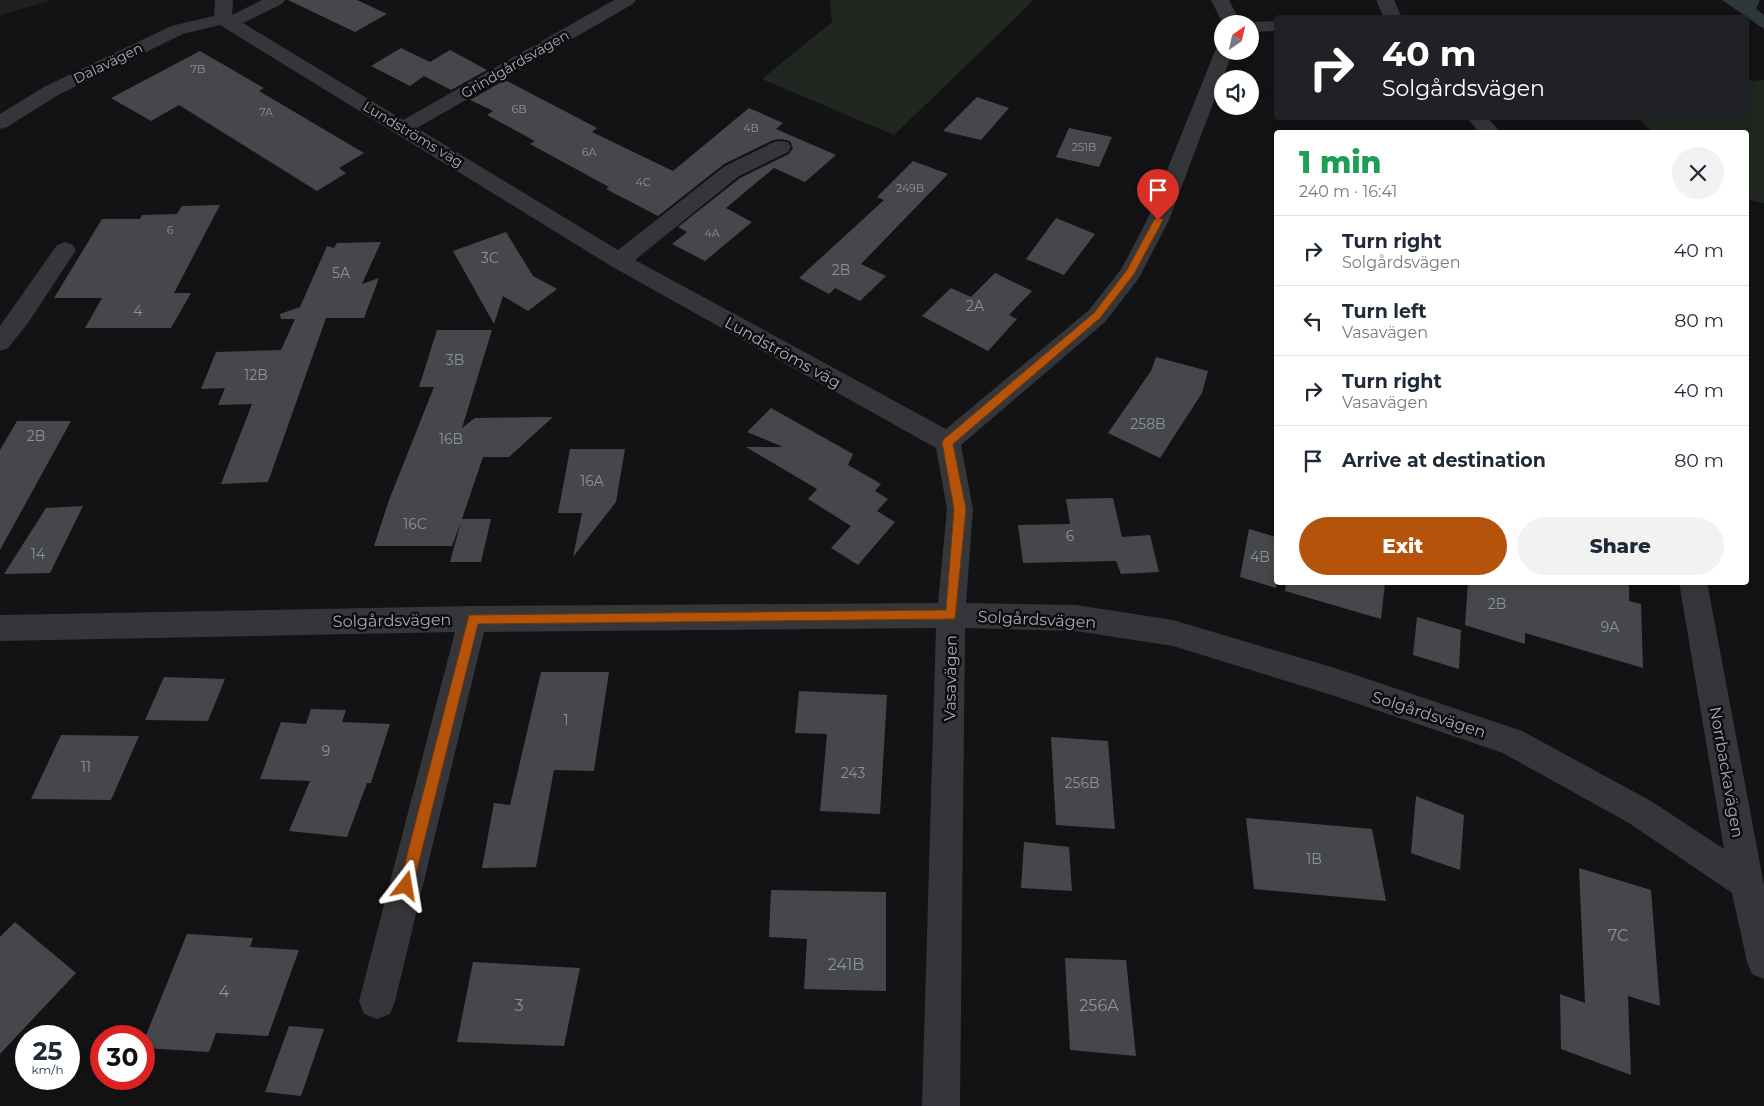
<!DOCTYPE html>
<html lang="en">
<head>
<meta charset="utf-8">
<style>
  :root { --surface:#fff; --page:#f2f2f3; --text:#1f2937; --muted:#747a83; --line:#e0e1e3; --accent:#b45309 }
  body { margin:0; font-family:Montserrat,sans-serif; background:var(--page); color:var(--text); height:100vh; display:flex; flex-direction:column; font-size:19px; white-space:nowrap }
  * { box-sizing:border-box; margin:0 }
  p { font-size:16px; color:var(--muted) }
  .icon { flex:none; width:28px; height:28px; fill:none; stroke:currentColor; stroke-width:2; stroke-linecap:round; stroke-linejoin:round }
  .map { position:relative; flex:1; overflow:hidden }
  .drawer { position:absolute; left:1274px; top:130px; width:475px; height:455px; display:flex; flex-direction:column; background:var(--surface); border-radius:5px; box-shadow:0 2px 8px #0003 }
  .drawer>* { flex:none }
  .top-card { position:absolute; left:1274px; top:15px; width:475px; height:105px; border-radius:5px; box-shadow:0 2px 8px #0003; background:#202124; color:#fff; overflow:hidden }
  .needle { width:32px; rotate:34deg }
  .fabs { position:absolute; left:1214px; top:15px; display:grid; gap:10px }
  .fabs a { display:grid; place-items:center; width:45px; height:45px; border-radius:50%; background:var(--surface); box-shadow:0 2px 8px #0003; font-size:25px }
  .speed { position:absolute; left:15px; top:1025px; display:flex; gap:10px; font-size:25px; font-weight:700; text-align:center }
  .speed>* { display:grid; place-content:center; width:65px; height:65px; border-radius:50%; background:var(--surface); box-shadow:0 2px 8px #0003; line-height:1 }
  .speed small { font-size:12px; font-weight:400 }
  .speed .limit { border:8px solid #d22; background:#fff; color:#111 }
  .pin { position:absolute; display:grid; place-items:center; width:42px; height:42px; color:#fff; margin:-51px -21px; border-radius:50% 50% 50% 0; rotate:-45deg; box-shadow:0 0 5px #0007 }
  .pin .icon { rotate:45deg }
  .me { position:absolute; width:55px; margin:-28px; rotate:14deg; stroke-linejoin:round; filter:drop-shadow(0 0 4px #0008) }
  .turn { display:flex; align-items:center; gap:18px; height:105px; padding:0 25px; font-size:22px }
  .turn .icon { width:65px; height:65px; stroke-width:2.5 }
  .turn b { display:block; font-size:35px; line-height:42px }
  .round { display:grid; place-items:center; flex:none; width:52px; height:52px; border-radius:26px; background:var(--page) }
  .head { display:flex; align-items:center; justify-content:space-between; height:85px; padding:0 25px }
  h1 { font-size:30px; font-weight:800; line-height:38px; color:#1e9e55 }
  .button { display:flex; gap:10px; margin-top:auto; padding:10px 25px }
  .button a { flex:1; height:58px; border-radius:30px; background:var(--accent); color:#fff; font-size:20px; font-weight:800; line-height:58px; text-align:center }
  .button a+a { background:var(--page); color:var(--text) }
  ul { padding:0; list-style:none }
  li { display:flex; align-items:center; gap:15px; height:70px; padding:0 25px; border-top:1px solid var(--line) }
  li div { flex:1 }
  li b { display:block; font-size:19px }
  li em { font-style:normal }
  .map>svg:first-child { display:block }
  .built { fill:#1f2021 }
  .green { fill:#202720 }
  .water { fill:#2e383c }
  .building { fill:#45474a }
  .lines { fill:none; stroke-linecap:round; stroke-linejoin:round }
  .minor { fill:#343639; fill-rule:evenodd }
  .route { fill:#b45309; stroke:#753606 }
  .labels { text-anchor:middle; stroke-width:5; stroke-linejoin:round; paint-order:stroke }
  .far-number-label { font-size:11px; fill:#8e939a }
  .far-street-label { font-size:14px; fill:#a6acb4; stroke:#0e0e10 }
  .number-label { font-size:14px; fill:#8e939a }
  .street-label { font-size:16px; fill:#a6acb4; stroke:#0e0e10 }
  .near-number-label { font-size:16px; fill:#8e939a }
</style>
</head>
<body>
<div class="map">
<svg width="1764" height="1106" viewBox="0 0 1764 1106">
  <rect width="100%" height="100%" fill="#131315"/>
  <polygon class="built" points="0,0 53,0 0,15"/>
  <g class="green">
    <polygon points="830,0 1034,0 894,135 762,79 832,22"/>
    <polygon points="1764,80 1764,203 1746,200 1746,132 1653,132 1638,118 1746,118 1746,81"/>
  </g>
  <polygon class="water" points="1722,0 1760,0 1756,9 1764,15 1764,29"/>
  <g class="building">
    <polygon points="288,0 357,0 387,14 355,32"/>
    <polygon points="401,48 430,62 450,50 487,70 451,90 424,76 410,86 371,66"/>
    <polygon points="200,51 264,88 259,91 364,153 339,168 346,173 317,191 179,105 151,121 111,98"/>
    <polygon points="505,80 597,128 592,132 673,171 749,108 783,123 776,129 836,155 805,182 774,168 726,208 752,222 705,261 672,244 687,232 678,227 740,178 789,154 793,148 790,141 781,139 773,140 724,164 658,216 606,189 609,187 530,144 535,141 487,115 493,111 470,100"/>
    <polygon points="977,97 1009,108 981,140 943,131"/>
    <polygon points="1069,128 1112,137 1099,167 1056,157"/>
    <polygon points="913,161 948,174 861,264 886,276 860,301 835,288 829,294 799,278 884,200 877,197"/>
    <polygon points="220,205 174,293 191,293 171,328 85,328 102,298 54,298 102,219 140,219 142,215 177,214 182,206"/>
    <polygon points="1056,218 1095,234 1064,275 1026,259"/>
    <polygon points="506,232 533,276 557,289 528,311 503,296 494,324 453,251"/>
    <polygon points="381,242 362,284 379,278 364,318 326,318 268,482 221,484 252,404 218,405 225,388 201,389 216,352 281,350 295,319 281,319 280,314 300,307 327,246 334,248 337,243"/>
    <polygon points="995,273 1032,291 1009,315 1017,319 988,351 922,316 951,288 971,297"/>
    <polygon points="437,330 492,330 462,428 475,418 553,417 509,457 483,457 462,519 491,519 481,562 450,562 461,522 452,546 374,546 389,500 434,387 419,387"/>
    <polygon points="1156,357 1208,371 1202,393 1160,458 1108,433 1151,371"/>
    <polygon points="771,408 853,454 848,465 881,484 875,491 888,499 877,511 895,522 858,565 831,548 851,526 808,499 817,489 746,447 783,447 747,432"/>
    <polygon points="17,421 71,421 0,550 0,450"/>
    <polygon points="570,449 625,449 616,502 573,557 582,513 558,513"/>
    <polygon points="1113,498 1122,537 1150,535 1159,572 1121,574 1116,561 1023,563 1018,525 1070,524 1066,499"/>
    <polygon points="83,506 50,573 4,574 46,508"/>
    <polygon points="1249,529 1276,537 1276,588 1240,577"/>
    <polygon points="1286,582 1385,583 1381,619 1285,591"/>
    <polygon points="1468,582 1629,582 1629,601 1641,604 1643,668 1525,633 1525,644 1465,625"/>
    <polygon points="1417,617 1461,630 1459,669 1413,655"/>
    <polygon points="541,672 609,672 594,771 554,770 536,867 482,868 494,803 510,805"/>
    <polygon points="164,677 225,679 208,721 145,720"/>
    <polygon points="799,691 887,695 880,814 820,811 827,734 795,733"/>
    <polygon points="311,709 346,710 342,722 390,724 371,783 367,783 347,837 289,831 310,781 260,779 281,722 306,724"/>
    <polygon points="61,735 139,736 111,800 31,799"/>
    <polygon points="1051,737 1108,741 1115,829 1056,825"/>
    <polygon points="1416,796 1464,815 1460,870 1411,853"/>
    <polygon points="1246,818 1372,829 1386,901 1254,889"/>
    <polygon points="1024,842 1069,847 1072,891 1021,888"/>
    <polygon points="1579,868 1651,890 1660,1006 1628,996 1631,1075 1561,1049 1560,994 1585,1003"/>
    <polygon points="771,890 886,892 886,991 804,989 807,939 769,937"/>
    <polygon points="15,922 76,973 0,1054 0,937"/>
    <polygon points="187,934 253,938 250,947 299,950 268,1036 216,1033 209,1052 144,1048 144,1040"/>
    <polygon points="1065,958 1126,960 1136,1056 1070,1050"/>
    <polygon points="473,962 580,968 564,1046 457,1042"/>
    <polygon points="289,1026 324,1029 301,1096 265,1092"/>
  </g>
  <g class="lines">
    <g class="minor">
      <polygon points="215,0 233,0 232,15 262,0 285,0 282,4 243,23 403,120 614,0 636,0 633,4 417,128 618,250 725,166 774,142 781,141 788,142 791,147 788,152 739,176 635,260 946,429 1089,310 1122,268 1147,220 1215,51 1217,47 1222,46 1222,51 1233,51 1169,220 1139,278 1105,322 961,445 973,509 966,603 1076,605 1173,620 1338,669 1522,731 1651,801 1724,849 1679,582 1707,582 1764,885 1764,979 1752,974 1747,962 1732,893 1629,823 1503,753 1338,697 1173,646 1076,631 965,628 960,1106 922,1106 936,628 484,632 395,1001 390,1014 377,1019 364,1014 359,1001 455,632 0,641 0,615 473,606 938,603 947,509 936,448 611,266 220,25 183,34 58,95 7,127 0,129 0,114 44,87 171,26 214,16"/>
      <polygon points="1211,0 1229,0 1241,24 1223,24"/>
      <polygon points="1376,0 1394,0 1402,18 1384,18"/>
      <polygon points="1276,21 1276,31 1250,32 1250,24 1243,24 1250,22"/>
      <polygon points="1467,118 1488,118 1500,132 1479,132"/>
      <polygon points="65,242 73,245 76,250 28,323 8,348 0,351 0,326 57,245"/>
    </g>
  </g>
  <polygon class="route" points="1158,217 1163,220 1134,274 1100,318 953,444 966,509 955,619 478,624 413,886 411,891 406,893 401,891 399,886 469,615 946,610 954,509 942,442 944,439 1094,313 1127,270 1154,220"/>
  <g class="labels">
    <g class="far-number-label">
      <text x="198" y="73">7B</text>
      <text x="519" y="113">6B</text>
      <text x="266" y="116">7A</text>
      <text x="751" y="132">4B</text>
      <text x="1084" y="151">251B</text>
      <text x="589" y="156">6A</text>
      <text x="643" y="186">4C</text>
      <text x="910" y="192">249B</text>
      <text x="170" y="234">6</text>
      <text x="712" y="237">4A</text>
    </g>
    <g class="far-street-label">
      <text transform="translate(108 63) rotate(-26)" y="5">Dalavägen</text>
      <text transform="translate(515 64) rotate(-30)" y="5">Grindgårdsvägen</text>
      <text transform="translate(413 134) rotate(31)" y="5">Lundströms väg</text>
    </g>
    <g class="number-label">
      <text x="490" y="263">3C</text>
      <text x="841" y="275">2B</text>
      <text x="341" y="278">5A</text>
      <text x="975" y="311">2A</text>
      <text x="138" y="316">4</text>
      <text x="455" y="365">3B</text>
      <text x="256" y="380">12B</text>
      <text x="1148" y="429">258B</text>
      <text x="36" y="441">2B</text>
      <text x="451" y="444">16B</text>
      <text x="592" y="486">16A</text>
      <text x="415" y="529">16C</text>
      <text x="1070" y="541">6</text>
      <text x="38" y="559">14</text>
      <text x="1260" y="562">4B</text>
      <text x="1497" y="609">2B</text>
      <text x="1610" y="632">9A</text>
      <text x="566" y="725">1</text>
      <text x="326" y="756">9</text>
      <text x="86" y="772">11</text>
      <text x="853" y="778">243</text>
      <text x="1082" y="788">256B</text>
      <text x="1314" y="864">1B</text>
    </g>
    <g class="street-label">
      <text transform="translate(783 352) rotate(29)" y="6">Lundströms väg</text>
      <text transform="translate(1037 619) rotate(3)" y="6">Solgårdsvägen</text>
      <text transform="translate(392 620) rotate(-1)" y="6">Solgårdsvägen</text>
      <text transform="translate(950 678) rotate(-89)" y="6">Vasavägen</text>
      <text transform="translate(1429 714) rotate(18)" y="6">Solgårdsvägen</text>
      <text transform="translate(1727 772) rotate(80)" y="6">Norrbackavägen</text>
    </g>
    <g class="near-number-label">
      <text x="1618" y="941">7C</text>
      <text x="846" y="970">241B</text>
      <text x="224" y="997">4</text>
      <text x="519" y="1011">3</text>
      <text x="1099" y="1011">256A</text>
    </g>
  </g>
</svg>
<div class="fabs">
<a><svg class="needle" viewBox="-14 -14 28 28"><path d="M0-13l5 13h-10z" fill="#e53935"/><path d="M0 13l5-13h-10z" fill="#747a83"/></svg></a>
<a><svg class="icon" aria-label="sound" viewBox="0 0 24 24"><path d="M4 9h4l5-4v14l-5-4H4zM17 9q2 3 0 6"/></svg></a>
</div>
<div class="speed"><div>25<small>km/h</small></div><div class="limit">30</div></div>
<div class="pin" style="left:1158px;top:220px;background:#d93025"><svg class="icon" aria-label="arrive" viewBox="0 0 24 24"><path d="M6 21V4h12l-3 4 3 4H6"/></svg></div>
<svg class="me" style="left:406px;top:886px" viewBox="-20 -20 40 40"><path d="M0-17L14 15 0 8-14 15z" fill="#b45309" stroke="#fff" stroke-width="4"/></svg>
<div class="top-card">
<div class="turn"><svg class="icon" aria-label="right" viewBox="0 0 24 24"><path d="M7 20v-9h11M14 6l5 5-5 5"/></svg><div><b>40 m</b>Solgårdsvägen</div></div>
</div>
<section class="drawer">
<div class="head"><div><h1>1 min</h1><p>240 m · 16:41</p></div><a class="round"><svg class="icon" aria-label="close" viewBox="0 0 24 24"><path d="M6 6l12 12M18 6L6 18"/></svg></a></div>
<ul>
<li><svg class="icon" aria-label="right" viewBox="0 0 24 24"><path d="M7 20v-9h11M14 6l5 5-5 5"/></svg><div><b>Turn right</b><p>Solgårdsvägen</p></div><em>40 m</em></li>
<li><svg class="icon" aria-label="left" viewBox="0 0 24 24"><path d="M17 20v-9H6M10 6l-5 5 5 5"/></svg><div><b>Turn left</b><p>Vasavägen</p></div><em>80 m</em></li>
<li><svg class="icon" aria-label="right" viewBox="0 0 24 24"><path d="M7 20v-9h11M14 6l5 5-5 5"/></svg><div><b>Turn right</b><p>Vasavägen</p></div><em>40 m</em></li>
<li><svg class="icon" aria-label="arrive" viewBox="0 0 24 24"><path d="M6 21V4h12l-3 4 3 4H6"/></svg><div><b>Arrive at destination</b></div><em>80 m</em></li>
</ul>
<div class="button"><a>Exit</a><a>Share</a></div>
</section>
</div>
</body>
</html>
